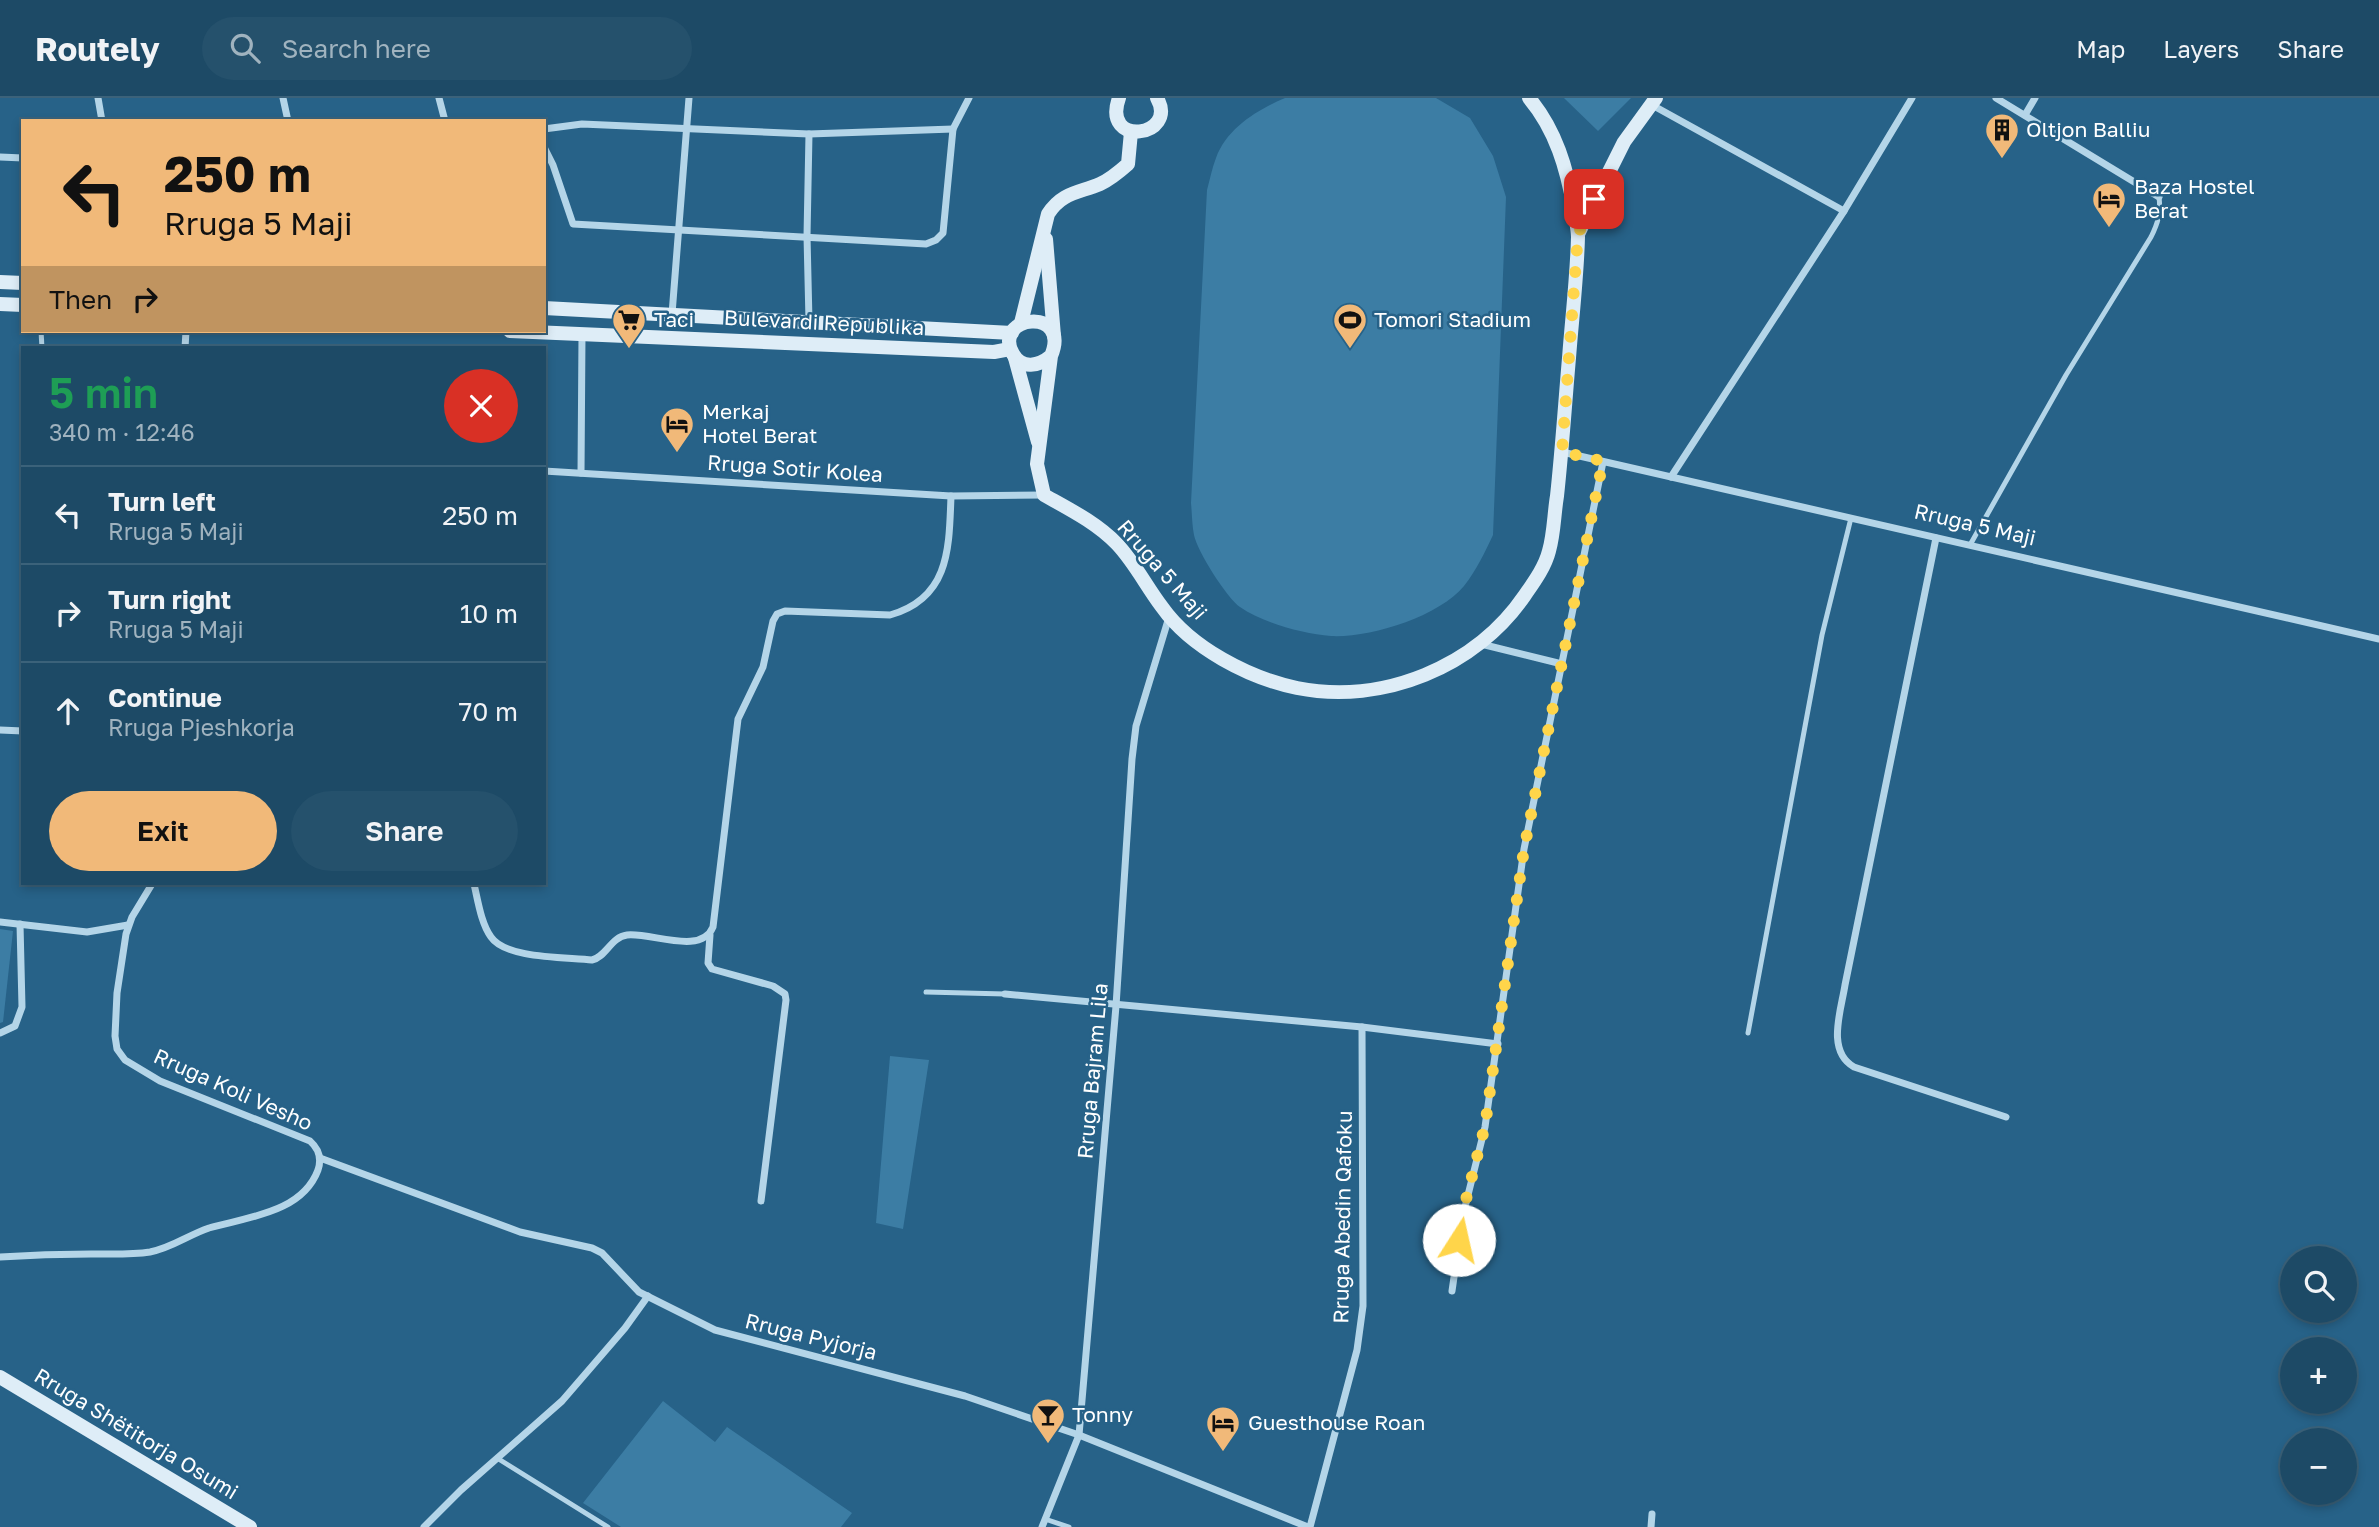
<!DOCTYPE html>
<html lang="en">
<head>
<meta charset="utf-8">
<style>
  :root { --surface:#1d4a66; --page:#25516c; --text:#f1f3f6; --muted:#a0b3bf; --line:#3b627a; --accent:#f1b979 }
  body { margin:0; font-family:"Golos Text",sans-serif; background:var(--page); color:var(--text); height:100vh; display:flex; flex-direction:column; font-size:26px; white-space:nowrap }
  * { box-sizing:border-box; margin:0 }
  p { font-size:23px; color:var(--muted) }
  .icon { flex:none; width:38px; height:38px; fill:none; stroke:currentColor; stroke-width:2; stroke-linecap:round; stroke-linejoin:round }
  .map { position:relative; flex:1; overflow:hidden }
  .sheet { position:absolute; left:21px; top:248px; width:525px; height:539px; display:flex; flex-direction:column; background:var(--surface); border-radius:0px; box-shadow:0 4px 10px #0003,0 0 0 2px var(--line) }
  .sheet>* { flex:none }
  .banner { position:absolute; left:21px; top:21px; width:525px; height:214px; border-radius:0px; box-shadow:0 4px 10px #0003,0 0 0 2px var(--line); background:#f1b979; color:#111; overflow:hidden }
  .tools { position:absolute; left:2280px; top:1148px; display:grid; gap:14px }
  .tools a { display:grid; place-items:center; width:77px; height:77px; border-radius:50%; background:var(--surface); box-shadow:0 4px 10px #0003,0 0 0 2px var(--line); font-size:35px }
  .pin { position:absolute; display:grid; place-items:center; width:60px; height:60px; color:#fff; margin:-30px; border-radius:14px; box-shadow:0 4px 10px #0006 }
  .me { position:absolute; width:77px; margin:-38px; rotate:10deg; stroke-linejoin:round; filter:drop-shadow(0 0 5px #0008) }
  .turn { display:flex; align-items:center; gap:24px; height:147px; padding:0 28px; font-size:32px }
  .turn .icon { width:91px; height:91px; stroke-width:2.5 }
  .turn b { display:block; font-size:49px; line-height:60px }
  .then { display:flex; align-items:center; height:66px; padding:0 28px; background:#0003; gap:14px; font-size:26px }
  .round { display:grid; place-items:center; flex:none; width:74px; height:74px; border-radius:37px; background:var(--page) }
  .headline { display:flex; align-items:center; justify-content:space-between; height:119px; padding:0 28px }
  h1 { font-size:42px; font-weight:600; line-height:52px; color:#1e9e55 }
  .button { display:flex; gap:14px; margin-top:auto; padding:14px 28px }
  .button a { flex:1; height:80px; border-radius:42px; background:var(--accent); color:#111; font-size:28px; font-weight:600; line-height:80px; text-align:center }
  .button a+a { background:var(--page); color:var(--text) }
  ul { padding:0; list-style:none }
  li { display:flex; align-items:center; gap:21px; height:98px; padding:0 28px; border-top:2px solid var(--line) }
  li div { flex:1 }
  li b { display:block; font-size:26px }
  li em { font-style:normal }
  header { display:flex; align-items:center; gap:42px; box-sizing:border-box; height:98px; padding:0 35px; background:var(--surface); border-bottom:2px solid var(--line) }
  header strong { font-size:33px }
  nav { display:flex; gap:38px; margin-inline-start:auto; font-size:24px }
  .search { width:490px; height:63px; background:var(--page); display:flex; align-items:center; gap:18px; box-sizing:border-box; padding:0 24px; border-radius:38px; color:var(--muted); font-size:26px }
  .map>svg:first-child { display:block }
  .green { fill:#3c7da4 }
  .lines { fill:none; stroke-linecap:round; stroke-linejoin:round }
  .lane { stroke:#b4d5e8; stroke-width:5 }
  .street { stroke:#b4d5e8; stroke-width:7 }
  .secondary { stroke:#deedf7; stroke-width:14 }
  .route { stroke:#ffd54a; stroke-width:12; stroke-dasharray:0 21.6 }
  .labels { text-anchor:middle; stroke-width:5; stroke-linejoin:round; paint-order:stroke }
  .poi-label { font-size:21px; fill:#fff; stroke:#276288; text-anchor:start }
  .street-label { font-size:21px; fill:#fff; stroke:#276288 }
</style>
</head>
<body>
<header>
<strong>Routely</strong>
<div class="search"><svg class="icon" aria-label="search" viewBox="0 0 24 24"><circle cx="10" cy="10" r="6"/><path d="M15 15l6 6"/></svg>Search here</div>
<nav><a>Map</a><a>Layers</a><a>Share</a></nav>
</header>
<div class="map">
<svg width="2379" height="1429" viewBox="0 0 2379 1429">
  <rect width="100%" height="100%" fill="#276288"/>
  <g class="green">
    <path d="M1285,0H1436L1470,20L1493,58L1506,99L1493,437C1485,454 1476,473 1464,488C1438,519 1370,540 1331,538C1303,536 1263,525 1240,509C1227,500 1197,453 1194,437C1192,427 1192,415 1191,405L1207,92C1210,81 1212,70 1216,60C1227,30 1257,12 1285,0Z"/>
    <polygon points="1564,0 1631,0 1598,33"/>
    <polygon points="0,831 13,833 3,924 0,925"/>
    <polygon points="890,958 929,962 903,1131 876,1125"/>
    <polygon points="663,1303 715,1344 727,1329 852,1415 841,1429 621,1429 583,1405"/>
  </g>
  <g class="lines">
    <g class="lane">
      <polyline points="41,233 42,250"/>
      <path d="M1970,447L2066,277L2151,139C2158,125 2161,115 2159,99"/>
      <polyline points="926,894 1005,896"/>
      <polyline points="1748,935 1822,537 1851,420"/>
      <polyline points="497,1360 608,1429"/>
      <polyline points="1045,1421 1069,1429"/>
    </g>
    <g class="street">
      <polyline points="98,0 102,23"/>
      <polyline points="283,0 288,23"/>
      <polyline points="439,0 445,23"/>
      <polyline points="1996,0 2159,99"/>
      <polyline points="1652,7 1844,113 1671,379"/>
      <polyline points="2025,17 2035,0"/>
      <polyline points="544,31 582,26 809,36 953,31"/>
      <polyline points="544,49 553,67 573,126 926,146 936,142 943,135 953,31 969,0"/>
      <polyline points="0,59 23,60"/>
      <polyline points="1844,113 1912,0"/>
      <polyline points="672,216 689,0"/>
      <polyline points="809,223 807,138 809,36"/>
      <polyline points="185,250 186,233"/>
      <polyline points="1562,354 2379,541"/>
      <polyline points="544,373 951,398 1043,397"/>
      <polyline points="581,375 582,237"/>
      <path d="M1936,440L1845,887C1841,913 1826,953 1854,969L2006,1019"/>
      <polyline points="1481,546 1562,566"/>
      <polyline points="0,632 23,633"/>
      <path d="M474,786C478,803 481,825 491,839C506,861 566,859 592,862C606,859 611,839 627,837C651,834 701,858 713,829L738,621L763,569L773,523L777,516L785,513L890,517C950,500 949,450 951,398"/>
      <polyline points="0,824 87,834 128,827"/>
      <polyline points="710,837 708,865 712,871 773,888 785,896 786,902 761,1103"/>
      <polyline points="1005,896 1362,929 1498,946"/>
      <polyline points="0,935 15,928 22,909 20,826"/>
      <polyline points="320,1060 520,1134 592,1150 602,1155 639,1194 715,1232 965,1298 1079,1337 1308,1429"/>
      <path d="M0,1159C30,1157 61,1156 91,1156C111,1156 131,1157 150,1154C172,1150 188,1137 209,1130C247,1119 302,1115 318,1072C322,1060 319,1051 310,1043L160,983L125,962L117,951L115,938L117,895L126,836L132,819L152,786"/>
      <polyline points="1452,1193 1463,1117 1485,1029 1524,751 1603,364"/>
      <polyline points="424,1429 461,1392 562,1303 625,1230 648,1198"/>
      <polyline points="1042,1429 1079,1337 1116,908 1132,661 1136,628 1169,519"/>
      <polyline points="1310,1429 1357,1252 1363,1208 1362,929"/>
      <polyline points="1651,1429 1652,1416"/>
    </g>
    <g class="secondary">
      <path d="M1119,0C1101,50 1179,39 1157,0"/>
      <polyline points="1578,136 1624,44 1656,0"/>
      <polyline points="1046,141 1054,238"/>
      <polyline points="0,184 23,185"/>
      <polyline points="0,206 23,207"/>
      <polyline points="544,210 1012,235"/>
      <path d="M1021,225L1048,116C1062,94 1079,95 1100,86C1111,81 1119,74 1128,66L1131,34"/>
      <polyline points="510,233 994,254 1010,251"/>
      <path d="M1051,258C1039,268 1022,272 1013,256C991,217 1072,208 1051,258L1037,366L1044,397C1069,411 1097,425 1117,446C1135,465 1146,488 1162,509C1191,550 1249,580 1297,590C1383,607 1476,569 1525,497C1534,484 1545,469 1549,453C1554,436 1554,416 1557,398C1562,352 1565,306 1569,260C1572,220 1577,179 1578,139C1578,130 1575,120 1574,111C1567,71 1556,32 1529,0"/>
      <polyline points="1015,260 1038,344"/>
      <polyline points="0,1279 250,1429"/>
    </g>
  </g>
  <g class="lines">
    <polyline class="route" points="1459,1142 1462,1117 1485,1028 1524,751 1603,363 1562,354 1578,136 1594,101"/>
  </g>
  <defs>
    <g id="building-pin" transform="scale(1.75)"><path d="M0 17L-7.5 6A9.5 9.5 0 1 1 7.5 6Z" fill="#f1b979" stroke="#276288"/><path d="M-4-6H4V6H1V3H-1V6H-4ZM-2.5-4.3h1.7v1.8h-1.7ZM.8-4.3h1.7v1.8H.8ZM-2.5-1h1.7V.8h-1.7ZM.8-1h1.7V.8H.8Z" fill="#111"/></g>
    <g id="hotel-pin" transform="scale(1.75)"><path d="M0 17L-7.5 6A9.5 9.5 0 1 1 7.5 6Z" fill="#f1b979" stroke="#276288"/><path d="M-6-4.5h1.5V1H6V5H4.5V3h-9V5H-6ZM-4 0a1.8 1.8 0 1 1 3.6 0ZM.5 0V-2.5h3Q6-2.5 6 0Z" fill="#111"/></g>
    <g id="supermarket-pin" transform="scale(1.75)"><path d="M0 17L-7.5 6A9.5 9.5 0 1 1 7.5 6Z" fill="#f1b979" stroke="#276288"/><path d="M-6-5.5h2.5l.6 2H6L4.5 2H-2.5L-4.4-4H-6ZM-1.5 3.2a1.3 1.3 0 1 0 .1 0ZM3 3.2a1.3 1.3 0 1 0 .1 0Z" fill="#111"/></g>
    <g id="stadium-pin" transform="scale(1.75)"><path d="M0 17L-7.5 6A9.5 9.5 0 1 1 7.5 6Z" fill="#f1b979" stroke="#276288"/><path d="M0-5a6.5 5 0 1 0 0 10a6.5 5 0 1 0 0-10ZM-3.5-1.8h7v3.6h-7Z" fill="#111"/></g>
    <g id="bar-pin" transform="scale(1.75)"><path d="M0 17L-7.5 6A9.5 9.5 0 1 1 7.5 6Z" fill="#f1b979" stroke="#276288"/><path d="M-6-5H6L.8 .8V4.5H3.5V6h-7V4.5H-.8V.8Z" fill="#111"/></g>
  </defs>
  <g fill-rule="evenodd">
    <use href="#building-pin" x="2002" y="32"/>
    <use href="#hotel-pin" x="2109" y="101"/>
    <use href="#supermarket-pin" x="629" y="222"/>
    <use href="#stadium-pin" x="1350" y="222"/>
    <use href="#hotel-pin" x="677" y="326"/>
    <use href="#bar-pin" x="1048" y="1317"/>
    <use href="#hotel-pin" x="1223" y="1325"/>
  </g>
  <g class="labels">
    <g class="poi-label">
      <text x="2026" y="39">Oltjon Balliu</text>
      <text x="2134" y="96">Baza Hostel<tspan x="2134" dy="24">Berat</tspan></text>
      <text x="654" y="229">Taci</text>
      <text x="1374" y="229">Tomori Stadium</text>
      <text x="702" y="321">Merkaj<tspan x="702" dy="24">Hotel Berat</tspan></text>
      <text x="1072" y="1324">Tonny</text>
      <text x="1248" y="1332">Guesthouse Roan</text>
    </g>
    <g class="street-label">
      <text transform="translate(824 225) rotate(3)" y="7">Bulevardi Republika</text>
      <text transform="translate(795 371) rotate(4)" y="7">Rruga Sotir Kolea</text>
      <text transform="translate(1975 427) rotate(13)" y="7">Rruga 5 Maji</text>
      <text transform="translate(1162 472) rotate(49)" y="7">Rruga 5 Maji</text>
      <text transform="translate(1093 973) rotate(-85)" y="7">Rruga Bajram Lila</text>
      <text transform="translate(233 992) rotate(24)" y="7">Rruga Koli Vesho</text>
      <text transform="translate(1343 1119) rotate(-89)" y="7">Rruga Abedin Qafoku</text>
      <text transform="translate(811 1239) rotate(14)" y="7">Rruga Pyjorja</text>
      <text transform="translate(136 1336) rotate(31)" y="7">Rruga Shëtitorja Osumi</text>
    </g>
  </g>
</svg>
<div class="tools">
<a><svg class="icon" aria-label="search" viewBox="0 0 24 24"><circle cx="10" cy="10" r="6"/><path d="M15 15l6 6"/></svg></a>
<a>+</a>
<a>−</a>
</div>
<div class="pin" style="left:1594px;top:101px;background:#d93025"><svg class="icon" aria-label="arrive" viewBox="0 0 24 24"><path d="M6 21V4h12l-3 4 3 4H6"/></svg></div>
<svg class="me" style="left:1459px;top:1142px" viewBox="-20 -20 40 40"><circle r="19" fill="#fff"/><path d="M0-13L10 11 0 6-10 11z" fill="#ffd54a"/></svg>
<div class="banner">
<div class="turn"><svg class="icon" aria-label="left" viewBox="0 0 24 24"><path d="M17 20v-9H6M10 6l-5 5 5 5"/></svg><div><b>250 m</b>Rruga 5 Maji</div></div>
<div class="then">Then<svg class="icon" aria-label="right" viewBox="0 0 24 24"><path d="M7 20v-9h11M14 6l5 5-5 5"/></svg></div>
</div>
<section class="sheet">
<div class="headline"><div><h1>5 min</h1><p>340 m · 12:46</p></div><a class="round" style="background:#d93025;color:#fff"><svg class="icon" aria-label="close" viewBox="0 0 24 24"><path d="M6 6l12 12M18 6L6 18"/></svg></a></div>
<ul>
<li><svg class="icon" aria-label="left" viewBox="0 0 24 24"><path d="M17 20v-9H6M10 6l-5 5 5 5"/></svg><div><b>Turn left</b><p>Rruga 5 Maji</p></div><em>250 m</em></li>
<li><svg class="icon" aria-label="right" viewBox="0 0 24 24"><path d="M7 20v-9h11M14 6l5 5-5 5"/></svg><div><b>Turn right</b><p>Rruga 5 Maji</p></div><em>10 m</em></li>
<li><svg class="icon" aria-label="ahead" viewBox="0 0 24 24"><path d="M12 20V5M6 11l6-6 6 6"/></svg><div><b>Continue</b><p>Rruga Pjeshkorja</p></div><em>70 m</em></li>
</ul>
<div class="button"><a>Exit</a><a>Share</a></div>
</section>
</div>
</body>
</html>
